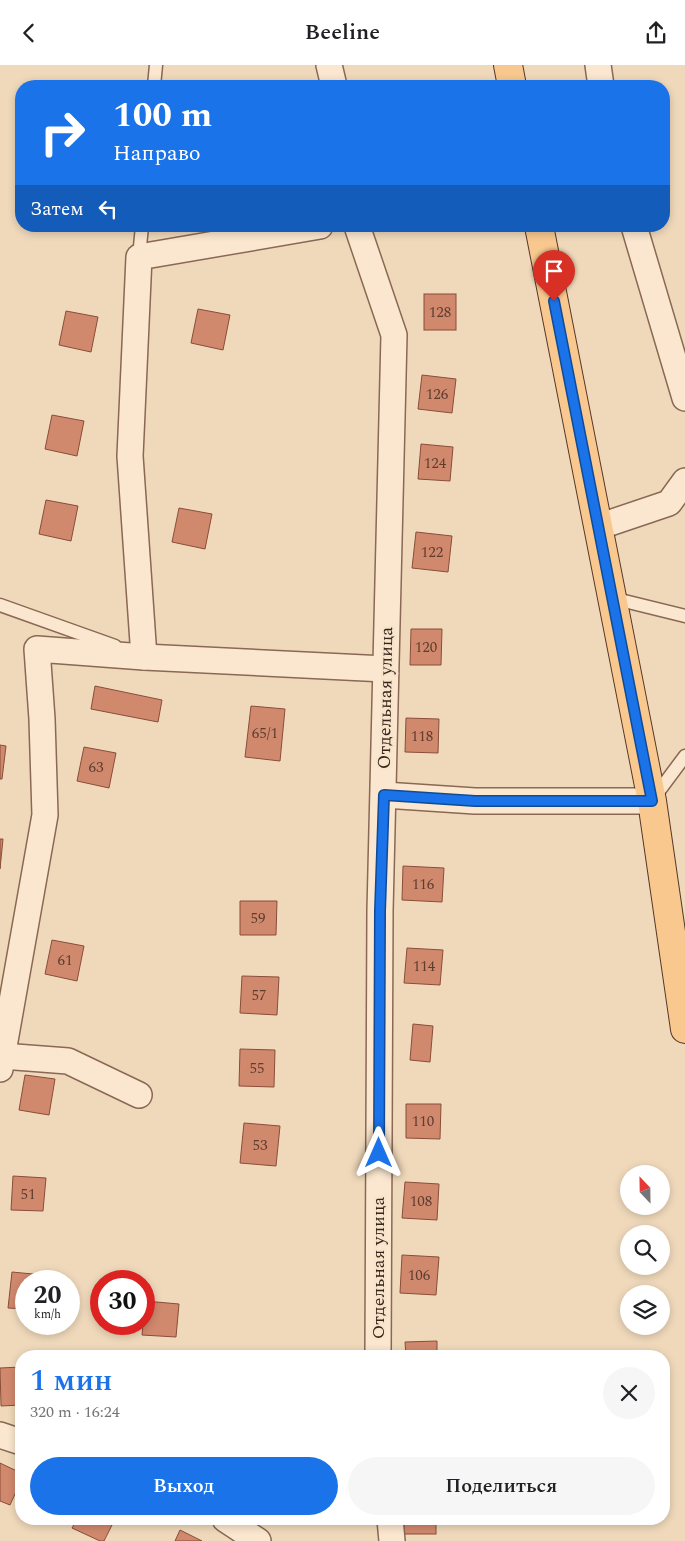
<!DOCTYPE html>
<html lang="ru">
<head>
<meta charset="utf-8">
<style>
  :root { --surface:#fff; --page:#f6f6f6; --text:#202124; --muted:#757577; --accent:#1a73e8 }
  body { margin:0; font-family:Spectral,serif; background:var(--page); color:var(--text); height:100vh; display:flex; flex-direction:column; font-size:19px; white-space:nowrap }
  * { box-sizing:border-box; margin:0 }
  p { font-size:16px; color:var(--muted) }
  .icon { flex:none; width:28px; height:28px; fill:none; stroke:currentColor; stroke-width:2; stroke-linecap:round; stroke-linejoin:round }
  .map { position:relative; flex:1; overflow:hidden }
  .details { position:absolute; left:15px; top:1285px; width:655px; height:175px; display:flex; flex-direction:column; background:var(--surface); border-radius:20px; box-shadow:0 2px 8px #0003 }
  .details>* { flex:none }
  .top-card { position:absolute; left:15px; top:15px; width:655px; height:152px; border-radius:20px; box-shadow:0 2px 8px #0003; background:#1a73e8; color:#fff; overflow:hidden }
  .needle { width:32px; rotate:338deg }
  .buttons { position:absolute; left:620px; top:1100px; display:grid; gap:10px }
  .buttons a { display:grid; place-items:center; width:50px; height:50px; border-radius:50%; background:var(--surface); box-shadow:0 2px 8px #0003; font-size:25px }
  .speed { position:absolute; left:15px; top:1205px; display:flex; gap:10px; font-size:25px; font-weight:700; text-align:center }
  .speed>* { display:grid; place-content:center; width:65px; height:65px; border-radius:50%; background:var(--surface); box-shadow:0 2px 8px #0003; line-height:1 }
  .speed small { font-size:12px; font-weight:400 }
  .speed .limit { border:8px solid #d22; background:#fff; color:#111 }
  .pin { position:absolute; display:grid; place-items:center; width:42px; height:42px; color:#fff; margin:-51px -21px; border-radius:50% 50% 50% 0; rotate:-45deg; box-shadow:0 0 5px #0007 }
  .pin .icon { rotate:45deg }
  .me { position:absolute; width:55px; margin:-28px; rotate:0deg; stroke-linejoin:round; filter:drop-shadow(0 0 4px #0008) }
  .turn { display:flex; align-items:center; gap:18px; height:105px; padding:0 15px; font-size:22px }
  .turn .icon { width:65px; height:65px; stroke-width:2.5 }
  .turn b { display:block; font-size:35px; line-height:42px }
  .then { display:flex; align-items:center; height:48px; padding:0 15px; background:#0003; gap:10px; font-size:19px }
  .round { display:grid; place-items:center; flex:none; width:52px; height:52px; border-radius:26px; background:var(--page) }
  .overview { display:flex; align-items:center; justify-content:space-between; height:85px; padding:0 15px }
  h1 { font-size:30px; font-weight:600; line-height:38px; color:var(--accent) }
  .button { display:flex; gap:10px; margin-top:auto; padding:10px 15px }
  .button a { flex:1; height:58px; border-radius:30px; background:var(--accent); color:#fff; font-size:20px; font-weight:600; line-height:58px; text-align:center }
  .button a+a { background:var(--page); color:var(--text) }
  header { display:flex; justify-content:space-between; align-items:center; height:65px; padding:0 15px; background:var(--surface); font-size:22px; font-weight:600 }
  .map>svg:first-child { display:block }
  .building { fill:#d1896e; stroke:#894d39 }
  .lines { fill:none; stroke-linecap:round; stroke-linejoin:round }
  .lane-casing { stroke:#896854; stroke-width:15 }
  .street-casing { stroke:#896854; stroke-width:28 }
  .primary-casing { stroke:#563729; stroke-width:30 }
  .lane { stroke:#fbe7cf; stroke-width:12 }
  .street { stroke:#fbe7cf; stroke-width:25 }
  .primary { stroke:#f8c88f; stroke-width:28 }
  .route-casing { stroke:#114b97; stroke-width:12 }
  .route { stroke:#1a73e8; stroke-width:9 }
  .labels { text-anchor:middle; stroke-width:5; stroke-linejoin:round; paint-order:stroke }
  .number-label { font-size:15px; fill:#5e3d2f }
  .street-label { font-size:18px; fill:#37241a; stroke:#f7e4cb }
</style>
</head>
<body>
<header><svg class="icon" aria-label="back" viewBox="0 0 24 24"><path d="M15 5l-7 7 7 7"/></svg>Beeline<svg class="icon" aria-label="share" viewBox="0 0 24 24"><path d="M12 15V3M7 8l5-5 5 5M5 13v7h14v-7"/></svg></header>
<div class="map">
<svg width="685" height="1476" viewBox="0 0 685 1476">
  <rect width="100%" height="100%" fill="#f0d9bb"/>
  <g class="building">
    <rect x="424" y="229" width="32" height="36"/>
    <polygon points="198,244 230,250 223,285 191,278"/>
    <polygon points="66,246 98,252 91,287 59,280"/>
    <polygon points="422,310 456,314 452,348 418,344"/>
    <polygon points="52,350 84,356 77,391 45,384"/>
    <polygon points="421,379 453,382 450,416 418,414"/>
    <polygon points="46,435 78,441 71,476 39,469"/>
    <polygon points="179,443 212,449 205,484 172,477"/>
    <polygon points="416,467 452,471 448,507 412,503"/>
    <polygon points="411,564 442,564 441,600 410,600"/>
    <polygon points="95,621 162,635 158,657 91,644"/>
    <polygon points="251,641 285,644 280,696 245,692"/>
    <polygon points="406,653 439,654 438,688 405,687"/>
    <polygon points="0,680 6,681 2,714 0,714"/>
    <polygon points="84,682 116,688 109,723 77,716"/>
    <polygon points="0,774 3,774 0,804"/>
    <polygon points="403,801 444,803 442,837 402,835"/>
    <polygon points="240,836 277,836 276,870 240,870"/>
    <polygon points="52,875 84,881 77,916 45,909"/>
    <polygon points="407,883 443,885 440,920 404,918"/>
    <polygon points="242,911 279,912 277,950 240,948"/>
    <polygon points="413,959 433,961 430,997 410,995"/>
    <polygon points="240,984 275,985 274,1022 239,1021"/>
    <polygon points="25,1010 55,1014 49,1050 19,1045"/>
    <polygon points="406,1039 441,1039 440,1074 406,1073"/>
    <polygon points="244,1058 280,1061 276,1101 240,1098"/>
    <polygon points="13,1111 46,1113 43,1146 11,1145"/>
    <polygon points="405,1117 439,1119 437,1155 402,1153"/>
    <polygon points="402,1190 439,1192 436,1230 400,1228"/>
    <polygon points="12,1207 43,1210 42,1216 26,1216 26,1244 8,1243"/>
    <polygon points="145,1236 179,1239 176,1272 142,1270"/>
    <polygon points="437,1276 437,1291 406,1291 405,1277"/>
    <polygon points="21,1302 21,1340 1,1341 0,1303"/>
    <polygon points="0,1398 21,1408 21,1416 10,1440 0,1436"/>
    <polygon points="77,1454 115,1454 104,1476 100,1476 72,1463"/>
    <rect x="404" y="1454" width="32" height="15"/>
    <polygon points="180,1465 202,1476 175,1476"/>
  </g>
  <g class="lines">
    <g class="lane-casing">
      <g id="lane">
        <polyline points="154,21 156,0"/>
        <polyline points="139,192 142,161"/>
        <polyline points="612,533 685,551"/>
        <polyline points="0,540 115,581"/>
        <polyline points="653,734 685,691"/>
      </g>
    </g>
    <g class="street-casing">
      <g id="street">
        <polyline points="329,0 334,21"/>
        <polyline points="598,0 601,21"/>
        <polyline points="357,161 394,270 380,846 378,1291"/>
        <polyline points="634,161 685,333"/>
        <polyline points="598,462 669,438 685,416"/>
        <polyline points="144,592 130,391 139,192 320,161"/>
        <polyline points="384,730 475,736 652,736"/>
        <polyline points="2,991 68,996 139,1030"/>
        <polyline points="0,1004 45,750 42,654 37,584 144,592 385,604"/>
        <polyline points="0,1370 21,1377"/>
        <polyline points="225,1454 258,1476"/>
        <polyline points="390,1454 392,1476"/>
      </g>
    </g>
    <g class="primary-casing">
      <g id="primary">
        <polyline points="508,0 512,21"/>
        <polyline points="539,161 652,736 685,964"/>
      </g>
    </g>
    <use href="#lane" class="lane"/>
    <use href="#street" class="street"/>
    <use href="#primary" class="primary"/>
  </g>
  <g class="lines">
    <g class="route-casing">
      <polyline id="route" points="379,1088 380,846 384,730 475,736 652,736 554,236"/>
    </g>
    <use href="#route" class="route"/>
  </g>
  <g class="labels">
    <g class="number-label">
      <text x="440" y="252">128</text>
      <text x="437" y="334">126</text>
      <text x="435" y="403">124</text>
      <text x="432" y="492">122</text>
      <text x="426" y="587">120</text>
      <text x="265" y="673">65/1</text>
      <text x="422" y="676">118</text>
      <text x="96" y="707">63</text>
      <text x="423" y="824">116</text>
      <text x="258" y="858">59</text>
      <text x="65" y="900">61</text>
      <text x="424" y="906">114</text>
      <text x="259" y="935">57</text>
      <text x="257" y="1008">55</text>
      <text x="423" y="1061">110</text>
      <text x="260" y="1085">53</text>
      <text x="28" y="1134">51</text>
      <text x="421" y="1141">108</text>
      <text x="419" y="1215">106</text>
    </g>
    <g class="street-label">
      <text transform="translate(385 633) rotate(-89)" y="6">Отдельная улица</text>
      <text transform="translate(378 1203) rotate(-90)" y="6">Отдельная улица</text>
    </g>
  </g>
</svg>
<div class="buttons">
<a><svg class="needle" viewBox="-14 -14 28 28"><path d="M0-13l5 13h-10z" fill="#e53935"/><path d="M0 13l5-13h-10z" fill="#757577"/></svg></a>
<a><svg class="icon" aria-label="search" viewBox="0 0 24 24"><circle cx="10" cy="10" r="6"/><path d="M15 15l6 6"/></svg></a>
<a><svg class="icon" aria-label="layers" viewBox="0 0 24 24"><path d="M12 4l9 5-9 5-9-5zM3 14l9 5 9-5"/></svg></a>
</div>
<div class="speed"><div>20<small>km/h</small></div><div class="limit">30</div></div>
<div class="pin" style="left:554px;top:236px;background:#d93025"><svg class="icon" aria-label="arrive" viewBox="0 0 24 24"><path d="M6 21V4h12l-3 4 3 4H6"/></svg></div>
<svg class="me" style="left:379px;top:1088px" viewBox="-20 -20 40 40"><path d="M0-17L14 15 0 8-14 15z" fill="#1a73e8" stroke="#fff" stroke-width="4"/></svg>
<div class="top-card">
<div class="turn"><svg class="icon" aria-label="right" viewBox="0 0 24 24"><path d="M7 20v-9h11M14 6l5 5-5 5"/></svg><div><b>100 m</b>Направо</div></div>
<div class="then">Затем<svg class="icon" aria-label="left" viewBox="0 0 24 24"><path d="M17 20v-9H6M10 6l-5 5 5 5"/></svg></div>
</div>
<section class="details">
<div class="overview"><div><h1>1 мин</h1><p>320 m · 16:24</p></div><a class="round"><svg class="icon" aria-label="close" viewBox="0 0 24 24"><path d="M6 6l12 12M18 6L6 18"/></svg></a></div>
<div class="button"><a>Выход</a><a>Поделиться</a></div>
</section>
</div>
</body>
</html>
